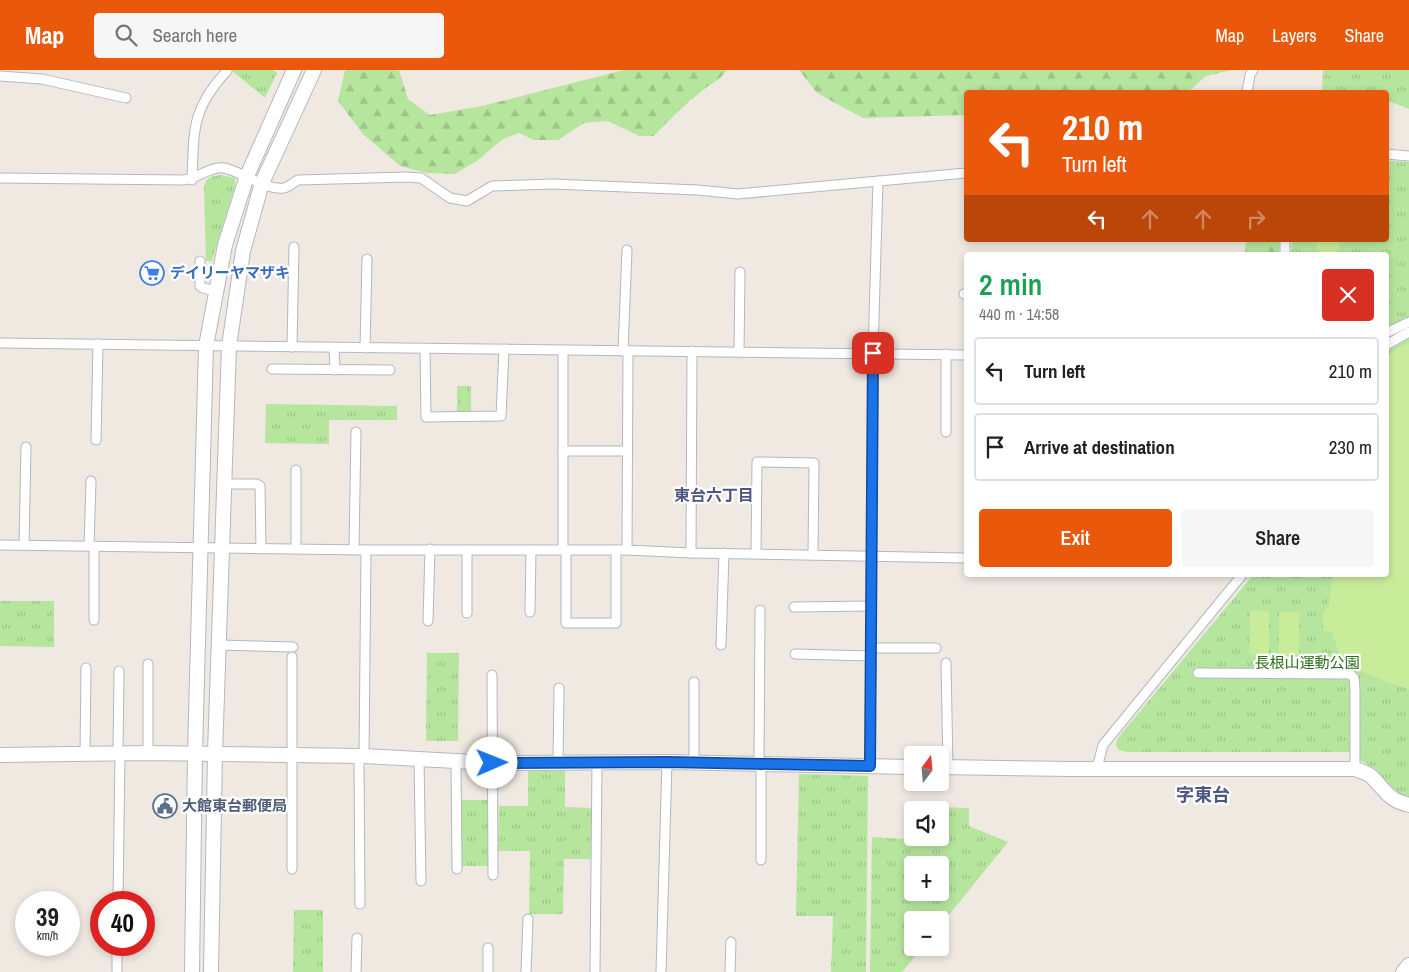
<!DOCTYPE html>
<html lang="en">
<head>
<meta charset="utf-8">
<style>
  :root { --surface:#fff; --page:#f6f6f6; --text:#202124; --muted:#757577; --line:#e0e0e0; --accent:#ea580c }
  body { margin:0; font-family:"Archivo Narrow","Noto Sans JP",sans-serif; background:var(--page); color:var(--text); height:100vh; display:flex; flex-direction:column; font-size:19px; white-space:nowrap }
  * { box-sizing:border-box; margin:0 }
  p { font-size:16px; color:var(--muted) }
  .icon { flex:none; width:28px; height:28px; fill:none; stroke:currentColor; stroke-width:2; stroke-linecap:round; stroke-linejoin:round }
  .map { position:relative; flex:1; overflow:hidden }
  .panel { position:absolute; left:964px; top:182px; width:425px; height:325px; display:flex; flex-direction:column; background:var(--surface); border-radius:5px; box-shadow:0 2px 8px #0003 }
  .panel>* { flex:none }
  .guide { position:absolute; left:964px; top:20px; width:425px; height:152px; border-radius:5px; box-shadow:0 2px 8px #0003; background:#ea580c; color:#fff; overflow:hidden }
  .needle { width:32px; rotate:16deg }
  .controls { position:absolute; left:904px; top:676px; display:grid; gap:10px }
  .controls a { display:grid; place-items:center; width:45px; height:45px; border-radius:5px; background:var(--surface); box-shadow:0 2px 8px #0003; font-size:25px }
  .speed { position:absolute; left:15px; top:821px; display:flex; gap:10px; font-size:25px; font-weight:700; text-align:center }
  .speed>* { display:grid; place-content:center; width:65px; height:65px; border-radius:50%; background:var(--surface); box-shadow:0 2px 8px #0003; line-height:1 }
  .speed small { font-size:12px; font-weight:400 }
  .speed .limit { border:8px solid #d22; background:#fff; color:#111 }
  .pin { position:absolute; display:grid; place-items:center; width:42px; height:42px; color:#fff; margin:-21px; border-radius:10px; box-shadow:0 2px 8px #0006 }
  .me { position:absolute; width:55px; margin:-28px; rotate:89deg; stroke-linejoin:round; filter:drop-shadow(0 0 4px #0008) }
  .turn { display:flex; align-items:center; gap:18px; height:105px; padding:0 15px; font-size:22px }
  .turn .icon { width:65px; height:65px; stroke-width:2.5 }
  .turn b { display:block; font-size:35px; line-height:42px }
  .lanes { display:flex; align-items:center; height:48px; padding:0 15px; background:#0003; justify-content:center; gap:25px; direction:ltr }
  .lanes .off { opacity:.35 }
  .round { display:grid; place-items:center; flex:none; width:52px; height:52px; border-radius:5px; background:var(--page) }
  .headline { display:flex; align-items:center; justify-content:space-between; height:85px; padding:0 15px }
  h1 { font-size:30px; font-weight:600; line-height:38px; color:#1e9e55 }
  .cta { display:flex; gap:10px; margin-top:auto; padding:10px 15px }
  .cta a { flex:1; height:58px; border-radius:5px; background:var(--accent); color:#fff; font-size:20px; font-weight:600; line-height:58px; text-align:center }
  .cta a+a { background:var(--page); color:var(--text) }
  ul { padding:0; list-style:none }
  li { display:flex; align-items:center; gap:15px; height:68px; margin:0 10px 8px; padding:0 5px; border:2px solid var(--line); border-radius:5px }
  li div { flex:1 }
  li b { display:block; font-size:19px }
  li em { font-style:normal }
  header { display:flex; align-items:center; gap:30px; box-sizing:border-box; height:70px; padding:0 25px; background:var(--accent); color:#fff }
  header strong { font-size:24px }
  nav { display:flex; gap:28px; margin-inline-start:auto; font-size:18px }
  .search { width:350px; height:45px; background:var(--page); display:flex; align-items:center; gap:12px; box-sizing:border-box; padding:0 18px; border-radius:5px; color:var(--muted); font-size:19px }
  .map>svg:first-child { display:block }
  .grass { fill:url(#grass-tufts); fill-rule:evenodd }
  .forest { fill:url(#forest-firs) }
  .pitch { fill:#c9ec9a }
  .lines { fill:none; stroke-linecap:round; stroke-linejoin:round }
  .street-casing { stroke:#b4b7c1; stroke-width:11 }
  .secondary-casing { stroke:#b4b7c1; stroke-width:16 }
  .street { stroke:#fff; stroke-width:9 }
  .secondary { stroke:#fff; stroke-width:14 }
  .route-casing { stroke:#114b97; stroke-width:12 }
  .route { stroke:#1a73e8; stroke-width:9 }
  .labels { text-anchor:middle; stroke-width:4.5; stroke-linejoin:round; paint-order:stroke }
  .shop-label { font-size:15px; font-weight:bold; fill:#366cbe; stroke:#fff; text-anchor:start }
  .park-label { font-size:15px; fill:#2c6e1b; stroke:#fff }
  .service-label { font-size:15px; font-weight:bold; fill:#4e5e75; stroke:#fff; text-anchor:start }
  .neighbourhood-label { font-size:16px; font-weight:bold; fill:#4d5680; stroke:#fff }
  .quarter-label { font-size:18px; font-weight:bold; fill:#4d5680; stroke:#fff }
</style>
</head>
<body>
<header>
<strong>Map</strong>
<div class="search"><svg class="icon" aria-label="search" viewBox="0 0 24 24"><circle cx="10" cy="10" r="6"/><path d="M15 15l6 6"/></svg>Search here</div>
<nav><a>Map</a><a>Layers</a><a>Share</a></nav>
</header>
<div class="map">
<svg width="1409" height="902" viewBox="0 0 1409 902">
  <defs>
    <pattern id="grass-tufts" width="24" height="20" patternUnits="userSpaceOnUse" patternTransform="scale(1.25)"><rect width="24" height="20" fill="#b6e59e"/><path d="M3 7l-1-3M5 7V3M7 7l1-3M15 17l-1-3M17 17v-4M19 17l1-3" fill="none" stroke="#9dc588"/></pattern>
    <pattern id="forest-firs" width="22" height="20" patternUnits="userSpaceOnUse" patternTransform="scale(1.25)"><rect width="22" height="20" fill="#b6e59e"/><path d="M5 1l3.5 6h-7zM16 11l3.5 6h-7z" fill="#9dc588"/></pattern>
  </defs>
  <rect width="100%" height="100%" fill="#efe9e1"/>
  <g class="grass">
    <polygon points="231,0 274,0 277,3 265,28"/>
    <polygon points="1323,0 1409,0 1409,39 1389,31 1386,33 1386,22 1322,22"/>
    <path d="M1386,91L1409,92V728C1393,723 1385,707 1372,698C1364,692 1356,688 1349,682H1127L1119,680L1116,676L1117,669L1253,505H1386V185H1291L1292,170H1386Z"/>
    <path d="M221,105L235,108V116L212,191H206L204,116C207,107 212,106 221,105Z"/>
    <rect x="457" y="316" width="14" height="25"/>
    <polygon points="266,334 397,336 397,350 329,350 329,374 265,373"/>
    <polygon points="0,531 54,531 54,577 0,576"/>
    <polygon points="427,583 459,583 458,671 426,671"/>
    <polygon points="528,698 565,698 565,737 594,738 593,789 564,789 563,844 529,844 530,781 498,781 499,736 528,736"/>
    <polygon points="799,704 868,706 866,902 831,902 833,846 796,846"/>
    <polygon points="462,730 490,730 491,796 462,796"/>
    <path d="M937,737L969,738V756L1008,772L940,856V850H912V878H922L902,902H870L872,767L935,771V768H940V740H936ZM912,795H940V822H912Z"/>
    <polygon points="294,840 323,840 323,902 293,902"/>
  </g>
  <g class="forest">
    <path d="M345,0H399L408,29L430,45L482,36L624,0H727C719,11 713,12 703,20C685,34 669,50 654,66H639L608,51L584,53L558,70H534L519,63L503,69L478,90L455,104L427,103L400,96L363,64L338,31Z"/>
    <polygon points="799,0 1232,0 1206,6 1188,22 966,22 966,45 863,48 817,23"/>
    <polygon points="1246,170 1279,170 1279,184 1245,184"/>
  </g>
  <g class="pitch">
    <rect x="1317" y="170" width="22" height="15"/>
    <path d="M1409,272V619C1390,614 1360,603 1345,590C1338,583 1335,571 1332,562L1323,561V541L1328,538L1333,505H1386V291L1390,283Z"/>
    <rect x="1250" y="541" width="19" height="43"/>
    <rect x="1279" y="542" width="20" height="43"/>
  </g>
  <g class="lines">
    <g class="street-casing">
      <g id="street">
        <polyline points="0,6 42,9 126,28"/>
        <polyline points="1247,22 1250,5 1253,0"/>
        <polyline points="1386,84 1409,86"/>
        <path d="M0,108L183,110C197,109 210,96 224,98C243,102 267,121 284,118C289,117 294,112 298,110L407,107L421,108L450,128L467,131L492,116L553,114L698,120L738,124L966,103"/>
        <path d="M192,110C194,61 191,39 227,1"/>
        <polyline points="1285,185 1285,170"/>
        <polyline points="200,191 200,216 203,218 216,221"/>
        <polyline points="964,224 966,224"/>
        <polyline points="1386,263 1409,252"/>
        <polyline points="0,273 966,285"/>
        <polyline points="1386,275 1409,262"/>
        <polyline points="292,277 294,177"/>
        <polyline points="334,278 335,300"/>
        <polyline points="365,278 367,189"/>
        <polyline points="425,279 426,347 501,346 504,279"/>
        <polyline points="623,281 627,180"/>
        <polyline points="739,281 740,202"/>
        <polyline points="272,299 390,300"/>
        <polyline points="946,362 946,284"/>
        <polyline points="96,370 98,274"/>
        <polyline points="563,381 627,381"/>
        <polyline points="224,414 257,414 260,416 261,479"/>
        <polyline points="0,475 366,480 627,480 691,483 966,488"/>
        <polyline points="24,475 26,377"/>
        <polyline points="89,476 91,411"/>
        <polyline points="94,476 94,550"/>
        <polyline points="296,479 296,400"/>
        <polyline points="354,479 356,362"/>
        <polyline points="563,480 563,280"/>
        <polyline points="566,480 566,553 616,553 616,480"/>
        <polyline points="627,480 628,281"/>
        <polyline points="691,483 692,281"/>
        <polyline points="756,483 757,392 814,393 813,485"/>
        <polyline points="794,537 871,536"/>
        <polyline points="530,542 531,480"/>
        <polyline points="467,543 467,480"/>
        <polyline points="428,551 430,479"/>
        <polyline points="219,575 293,577"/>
        <polyline points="721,575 724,483"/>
        <polyline points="871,578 936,578"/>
        <polyline points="795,584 871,586"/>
        <polyline points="946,593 948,697"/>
        <polyline points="1198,603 1350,604 1354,608 1355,620 1355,699"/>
        <polyline points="492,605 493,805"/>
        <polyline points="85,683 86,598"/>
        <polyline points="118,683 119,601"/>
        <polyline points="148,683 148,594"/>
        <polyline points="359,686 360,834"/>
        <polyline points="364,686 366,480"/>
        <polyline points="419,689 421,811"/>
        <polyline points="456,691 457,799"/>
        <polyline points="558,692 559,618"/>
        <polyline points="694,693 694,612"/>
        <polyline points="759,694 760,540"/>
        <polyline points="761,694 761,790"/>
        <polyline points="870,696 873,283 878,111"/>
        <polyline points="1097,698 1103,675 1242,505"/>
        <polyline points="292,799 292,587"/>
        <polyline points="118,832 120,683"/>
        <polyline points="117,902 117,875"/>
        <polyline points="356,902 357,868"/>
        <polyline points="488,902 488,878"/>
        <polyline points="526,902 528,849"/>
        <polyline points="595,902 597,693"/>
        <polyline points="661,902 667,692"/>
        <polyline points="730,902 731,872"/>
      </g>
    </g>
    <g class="secondary-casing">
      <g id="secondary">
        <polyline points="0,685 148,683 364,686 492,693 667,692 912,697"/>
        <path d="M940,697L1072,699H1355C1360,701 1368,703 1372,707C1386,721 1388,730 1409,735"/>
        <polyline points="192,902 195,683 206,276 225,175 247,106 294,0"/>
        <polyline points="211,902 215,683 229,276 243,181 262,113 314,0"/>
        <polyline points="1403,902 1409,895"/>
      </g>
    </g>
    <use href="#street" class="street"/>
    <use href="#secondary" class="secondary"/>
  </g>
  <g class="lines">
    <g class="route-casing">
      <polyline id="route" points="492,693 667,692 870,696 873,283"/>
    </g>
    <use href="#route" class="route"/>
  </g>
  <defs>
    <g id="supermarket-ring" transform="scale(1.25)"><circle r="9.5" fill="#fff" stroke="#3f7fe0" stroke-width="1.5"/><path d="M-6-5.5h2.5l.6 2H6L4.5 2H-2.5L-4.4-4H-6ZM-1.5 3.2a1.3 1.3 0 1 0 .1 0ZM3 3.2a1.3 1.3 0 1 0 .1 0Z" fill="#3f7fe0"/></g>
    <g id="civic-ring" transform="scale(1.25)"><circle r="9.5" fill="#fff" stroke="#5c6f8a" stroke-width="1.5"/><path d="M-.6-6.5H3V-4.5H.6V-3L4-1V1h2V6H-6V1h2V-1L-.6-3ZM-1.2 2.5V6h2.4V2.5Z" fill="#5c6f8a"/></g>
  </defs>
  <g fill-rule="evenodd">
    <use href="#supermarket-ring" x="152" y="203"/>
    <use href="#civic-ring" x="165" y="736"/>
  </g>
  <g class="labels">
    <g class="shop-label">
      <text x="170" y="208">デイリーヤマザキ</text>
    </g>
    <g class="park-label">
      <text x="1307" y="598">長根山運動公園</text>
    </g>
    <g class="service-label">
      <text x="182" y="741">大館東台郵便局</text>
    </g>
    <g class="neighbourhood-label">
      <text x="714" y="431">東台六丁目</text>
    </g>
    <g class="quarter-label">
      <text x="1203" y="731">字東台</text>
    </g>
  </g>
</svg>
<div class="controls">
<a><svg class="needle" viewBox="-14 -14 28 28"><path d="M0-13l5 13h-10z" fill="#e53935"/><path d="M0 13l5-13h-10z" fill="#757577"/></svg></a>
<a><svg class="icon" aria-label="sound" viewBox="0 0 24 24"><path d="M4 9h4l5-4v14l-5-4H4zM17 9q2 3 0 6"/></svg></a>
<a>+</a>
<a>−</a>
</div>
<div class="speed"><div>39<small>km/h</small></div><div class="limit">40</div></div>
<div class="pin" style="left:873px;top:283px;background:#d93025"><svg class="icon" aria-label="arrive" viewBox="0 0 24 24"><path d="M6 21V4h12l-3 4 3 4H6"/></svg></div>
<svg class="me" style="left:492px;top:693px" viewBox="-20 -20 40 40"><circle r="19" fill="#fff"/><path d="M0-13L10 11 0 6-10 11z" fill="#1a73e8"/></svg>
<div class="guide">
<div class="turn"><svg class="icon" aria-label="left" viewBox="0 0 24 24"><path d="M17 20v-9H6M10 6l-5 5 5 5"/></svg><div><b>210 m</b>Turn left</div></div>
<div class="lanes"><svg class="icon" aria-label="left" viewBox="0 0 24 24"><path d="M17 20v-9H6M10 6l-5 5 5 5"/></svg><svg class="icon off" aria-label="ahead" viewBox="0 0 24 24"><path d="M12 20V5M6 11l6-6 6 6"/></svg><svg class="icon off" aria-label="ahead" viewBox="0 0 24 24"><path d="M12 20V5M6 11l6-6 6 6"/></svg><svg class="icon off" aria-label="right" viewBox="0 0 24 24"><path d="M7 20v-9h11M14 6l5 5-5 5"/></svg></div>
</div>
<section class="panel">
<div class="headline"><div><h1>2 min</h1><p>440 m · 14:58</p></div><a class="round" style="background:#d93025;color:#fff"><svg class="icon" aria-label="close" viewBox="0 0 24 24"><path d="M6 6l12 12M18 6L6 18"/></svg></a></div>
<ul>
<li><svg class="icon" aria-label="left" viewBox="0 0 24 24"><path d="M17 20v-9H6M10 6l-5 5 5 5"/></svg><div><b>Turn left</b></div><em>210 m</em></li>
<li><svg class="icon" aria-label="arrive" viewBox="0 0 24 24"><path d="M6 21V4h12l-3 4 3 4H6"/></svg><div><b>Arrive at destination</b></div><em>230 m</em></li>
</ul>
<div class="cta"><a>Exit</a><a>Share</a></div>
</section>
</div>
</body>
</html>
